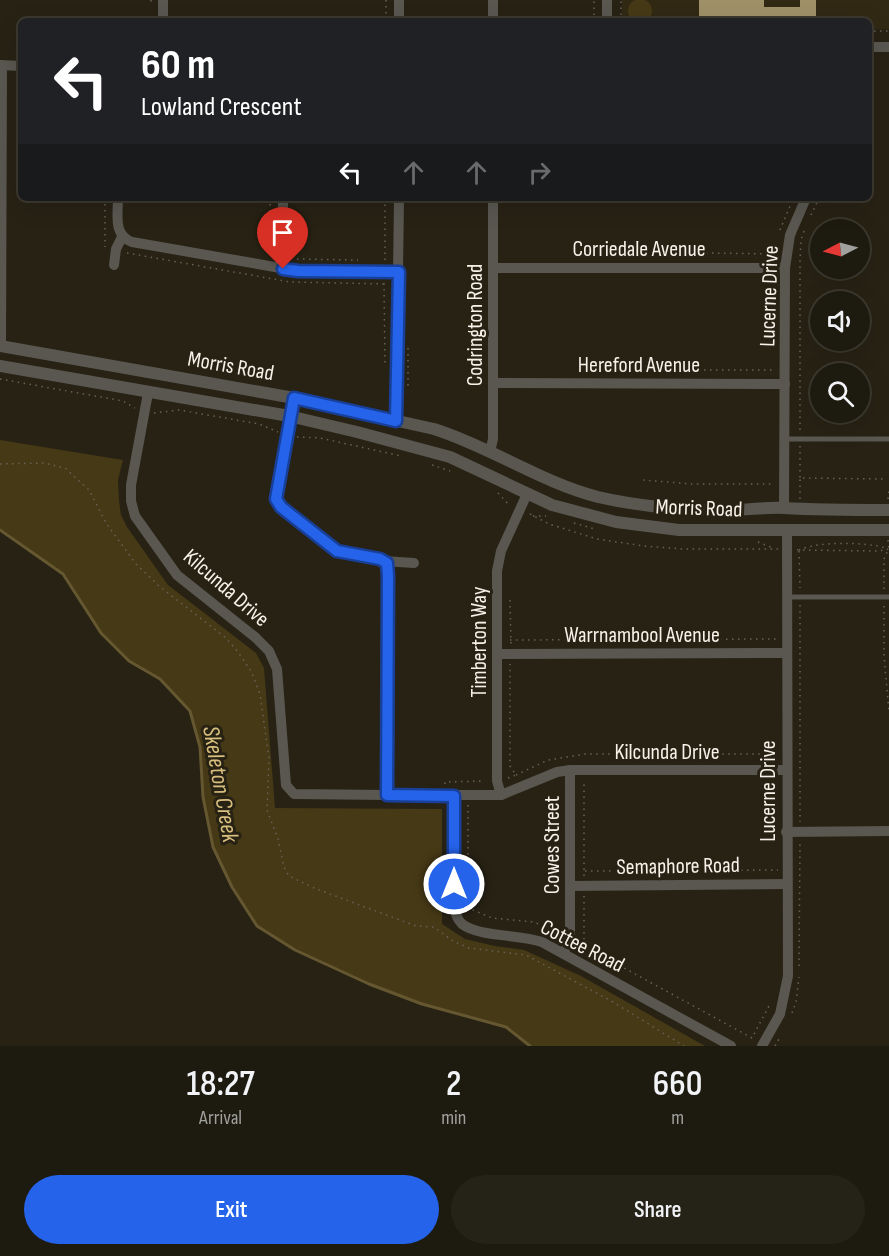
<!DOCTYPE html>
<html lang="en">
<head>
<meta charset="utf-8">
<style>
  :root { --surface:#1d1a0f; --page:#252318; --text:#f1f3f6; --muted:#a0a19e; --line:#3b382f; --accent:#2563eb }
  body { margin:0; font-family:"Sofia Sans Condensed",sans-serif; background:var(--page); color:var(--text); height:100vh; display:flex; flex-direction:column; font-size:22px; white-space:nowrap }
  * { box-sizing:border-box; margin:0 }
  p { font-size:20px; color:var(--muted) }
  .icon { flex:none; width:33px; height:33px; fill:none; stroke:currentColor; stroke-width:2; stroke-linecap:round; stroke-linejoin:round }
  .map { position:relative; height:1046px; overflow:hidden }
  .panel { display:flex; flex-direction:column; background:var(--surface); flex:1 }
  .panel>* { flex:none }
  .hud { position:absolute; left:18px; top:18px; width:854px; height:183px; border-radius:9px; box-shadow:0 6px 24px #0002,0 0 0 2px var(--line); background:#202124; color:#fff; overflow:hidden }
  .needle { width:39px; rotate:264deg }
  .tools { position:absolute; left:810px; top:219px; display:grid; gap:12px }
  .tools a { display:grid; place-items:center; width:60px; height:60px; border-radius:50%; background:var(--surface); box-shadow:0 6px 24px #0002,0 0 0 2px var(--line); font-size:30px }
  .pin { position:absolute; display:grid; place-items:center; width:51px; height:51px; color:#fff; margin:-62px -26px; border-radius:50% 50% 50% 0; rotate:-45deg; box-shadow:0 0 6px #0007 }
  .pin .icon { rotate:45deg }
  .me { position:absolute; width:66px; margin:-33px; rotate:0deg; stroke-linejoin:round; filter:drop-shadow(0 0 4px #0008) }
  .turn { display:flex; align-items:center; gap:21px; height:126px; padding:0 24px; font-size:27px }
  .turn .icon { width:78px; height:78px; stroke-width:2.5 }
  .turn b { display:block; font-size:42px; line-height:51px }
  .lanes { display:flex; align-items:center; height:57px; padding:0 24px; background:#0003; justify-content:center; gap:30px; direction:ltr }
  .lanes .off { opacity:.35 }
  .eta { display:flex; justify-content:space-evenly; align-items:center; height:102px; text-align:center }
  .eta b { font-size:36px; font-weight:600; line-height:42px }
  .action { display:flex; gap:12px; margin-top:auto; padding:12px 24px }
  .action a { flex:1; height:69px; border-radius:36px; background:var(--accent); color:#fff; font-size:24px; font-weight:600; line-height:69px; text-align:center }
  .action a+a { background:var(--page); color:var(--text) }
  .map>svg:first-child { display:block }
  .built { fill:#312914 }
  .green { fill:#463916 }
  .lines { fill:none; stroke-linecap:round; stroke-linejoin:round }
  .stream { stroke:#655730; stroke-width:3 }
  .building { fill:#9f9068 }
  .path { stroke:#666255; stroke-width:1.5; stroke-dasharray:1.5 4.5; stroke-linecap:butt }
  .service { stroke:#595750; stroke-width:5 }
  .minor { stroke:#595750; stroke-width:10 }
  .tertiary { stroke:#595750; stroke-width:12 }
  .route-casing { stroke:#184099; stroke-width:15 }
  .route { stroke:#2563eb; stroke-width:10 }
  .labels { text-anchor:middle; stroke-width:6; stroke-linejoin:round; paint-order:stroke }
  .street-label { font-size:22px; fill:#f6f2e9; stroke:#272214 }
  .water-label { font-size:24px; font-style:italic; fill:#d8bf7e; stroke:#272214 }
</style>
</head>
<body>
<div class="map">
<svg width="889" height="1046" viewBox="0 0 889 1046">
  <rect width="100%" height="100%" fill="#272214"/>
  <polygon class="built" points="622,0 889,0 889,29 869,29 868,21 622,21"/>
  <g class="green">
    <circle cx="640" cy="11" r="12"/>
    <polygon points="0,440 123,460 118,480 119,501 121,515 127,527 168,585 256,653 264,668 275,808 442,809 442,924 465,939 495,946 524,950 581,976 705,1046 530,1046 506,1027 422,1004 369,984 295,950 257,926 232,887 213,847 203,797 200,747 190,711 160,679 129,661 101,633 63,574 0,530"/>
  </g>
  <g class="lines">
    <polyline class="stream" points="0,530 63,574 101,633 129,661 160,679 190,711 200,747 203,797 213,847 232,887 257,926 295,950 369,984 422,1004 506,1027 530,1046"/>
  </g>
  <polygon class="building" points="699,0 764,0 764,7 800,7 800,0 816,0 816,21 747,21 747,16 699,16"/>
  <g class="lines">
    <g class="path">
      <polyline points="151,0 151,4"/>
      <polyline points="386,0 386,21"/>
      <polyline points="594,21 594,0"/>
      <polyline points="621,21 621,0"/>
      <polyline points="868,31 889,31"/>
      <polyline points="105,198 105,247"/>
      <polyline points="270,198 270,254"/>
      <polyline points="811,215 819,198"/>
      <polyline points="780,230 793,199"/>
      <polyline points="634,252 777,254"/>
      <polyline points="127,253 290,282 386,284"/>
      <polyline points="297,259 358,260"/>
      <polyline points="385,260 385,198"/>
      <polyline points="384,283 385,365"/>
      <polyline points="408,348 408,386"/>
      <polyline points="626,370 773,370"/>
      <polyline points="0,379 123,401 135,408"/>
      <polyline points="154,413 179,410 259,424 278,432"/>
      <polyline points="800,430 800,261 801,240 804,231"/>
      <polyline points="297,437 320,438 401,456"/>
      <polyline points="800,446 800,478"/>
      <polyline points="0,464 44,463 65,468 89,490 106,523 136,564 159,586 226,638 238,652 251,671 260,694 269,759 267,810 278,839 284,867 289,876 314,888 416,926 434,927 453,941 469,948 526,955 613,1002 684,1046"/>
      <polyline points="432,465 450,471"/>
      <polyline points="643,480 691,484 774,484"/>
      <polyline points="498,493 509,505"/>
      <polyline points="800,499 800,478 884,479"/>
      <polyline points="888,499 889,491"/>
      <polyline points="530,514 549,524 597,539 644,546 683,549 778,549"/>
      <polyline points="533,516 546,516"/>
      <polyline points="574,523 595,529"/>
      <polyline points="888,540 889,551"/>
      <polyline points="758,542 773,548"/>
      <polyline points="797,550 878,551 889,549"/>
      <path d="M799,550C819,541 866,542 886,548"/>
      <polyline points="799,551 800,588"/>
      <polyline points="884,589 884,559 888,550"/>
      <polyline points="510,600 511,644"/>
      <polyline points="800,605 800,822"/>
      <polyline points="884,606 884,656 889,712"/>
      <polyline points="510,640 777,639"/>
      <polyline points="516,775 548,760 586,754 778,754"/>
      <polyline points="508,778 516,775 510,766 510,664"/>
      <polyline points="445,784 445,782 485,781"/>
      <polyline points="468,805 468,908 492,918 534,922 559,933"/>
      <polyline points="585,871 778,870"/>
      <polyline points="584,876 584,782"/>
      <polyline points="584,896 584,946 752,1038 770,1004"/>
      <polyline points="557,931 559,926"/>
      <polyline points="799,966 800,842"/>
      <polyline points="792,1013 796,1002 799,977"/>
      <polyline points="775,1046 779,1039"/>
    </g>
    <g class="service">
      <polyline points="784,439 889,439"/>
      <polyline points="787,597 889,597"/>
    </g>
    <g class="minor">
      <polyline points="163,21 163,0"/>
      <polyline points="399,21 399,0"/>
      <polyline points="493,21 493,0"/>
      <polyline points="607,21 607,0"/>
      <polyline points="868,47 889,47"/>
      <polyline points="0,65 21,66"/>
      <path d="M118,198C118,215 113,235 132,242L298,271L399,272"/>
      <polyline points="114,265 116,249 122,237"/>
      <polyline points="493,268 785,268"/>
      <polyline points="283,269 283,198"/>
      <polyline points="1,346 2,65"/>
      <polyline points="493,383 785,384"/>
      <polyline points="148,393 131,485 131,501 135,516 177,575 255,637 269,651 277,669 286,785 294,794 387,795"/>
      <polyline points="294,398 275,499 281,507 337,551 380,559 387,563 388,576 387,795 501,795 557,772 570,770 786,770"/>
      <polyline points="396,421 399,198"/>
      <polyline points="490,452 493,439 493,198"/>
      <polyline points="784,508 785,268 790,235 806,198"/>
      <polyline points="383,561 414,563"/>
      <polyline points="497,654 787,653"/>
      <polyline points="501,795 497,781 497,571 501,551 527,494"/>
      <path d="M455,796L454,906C455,913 457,919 462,924C479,937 519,934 542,942L731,1046"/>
      <polyline points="786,832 889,831"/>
      <polyline points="570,886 786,884"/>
      <polyline points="564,954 570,936 570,770"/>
      <polyline points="762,1046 780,1014 788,976 787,530"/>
    </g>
    <g class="tertiary">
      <path d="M0,346L294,398L434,429C491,447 540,482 598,497C641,507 686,510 729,510C748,510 766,507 784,508C819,510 854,510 889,510"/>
      <polyline points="0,366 289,416 357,432 450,457 552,505 616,522 679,530 889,530"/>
    </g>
  </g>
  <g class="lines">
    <g class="route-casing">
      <polyline id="route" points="283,269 298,271 399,272 396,421 294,398 276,499 281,507 337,551 380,559 387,563 388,576 387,795 454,796 454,884"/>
    </g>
    <use href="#route" class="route"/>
  </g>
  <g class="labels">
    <g class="street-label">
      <text x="639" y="256">Corriedale Avenue</text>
      <text transform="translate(768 296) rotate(-88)" y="8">Lucerne Drive</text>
      <text transform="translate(474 325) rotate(-90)" y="8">Codrington Road</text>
      <text x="639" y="372">Hereford Avenue</text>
      <text transform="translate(231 365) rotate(10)" y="8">Morris Road</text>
      <text transform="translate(699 507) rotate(2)" y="8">Morris Road</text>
      <text transform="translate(227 587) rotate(41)" y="8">Kilcunda Drive</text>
      <text x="642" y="642">Warrnambool Avenue</text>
      <text transform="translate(478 642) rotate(-90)" y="8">Timberton Way</text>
      <text x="667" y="759">Kilcunda Drive</text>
      <text transform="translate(767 791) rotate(-90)" y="8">Lucerne Drive</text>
      <text transform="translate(551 845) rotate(-90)" y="8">Cowes Street</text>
      <text transform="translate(678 865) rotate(-1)" y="8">Semaphore Road</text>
      <text transform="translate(583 945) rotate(27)" y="8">Cottee Road</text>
    </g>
    <g class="water-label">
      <text transform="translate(221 784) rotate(80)" y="8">Skeleton Creek</text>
    </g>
  </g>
</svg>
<div class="tools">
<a><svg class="needle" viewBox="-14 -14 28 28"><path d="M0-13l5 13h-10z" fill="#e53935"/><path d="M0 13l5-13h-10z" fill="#a0a19e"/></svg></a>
<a><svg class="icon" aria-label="sound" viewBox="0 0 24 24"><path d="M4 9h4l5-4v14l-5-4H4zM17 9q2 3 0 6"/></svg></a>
<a><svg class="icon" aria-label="search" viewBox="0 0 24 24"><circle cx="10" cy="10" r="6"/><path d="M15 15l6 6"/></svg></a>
</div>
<div class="pin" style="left:283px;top:269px;background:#d93025"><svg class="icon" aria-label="arrive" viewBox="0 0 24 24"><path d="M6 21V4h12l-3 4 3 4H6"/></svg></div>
<svg class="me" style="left:454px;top:884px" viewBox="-20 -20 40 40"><circle r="17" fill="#2563eb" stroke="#fff" stroke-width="3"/><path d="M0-11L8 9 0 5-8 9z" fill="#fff"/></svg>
<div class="hud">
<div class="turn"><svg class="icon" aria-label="left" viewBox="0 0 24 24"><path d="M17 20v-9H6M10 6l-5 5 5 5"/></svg><div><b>60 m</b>Lowland Crescent</div></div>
<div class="lanes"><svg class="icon" aria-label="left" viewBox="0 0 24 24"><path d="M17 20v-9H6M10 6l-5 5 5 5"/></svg><svg class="icon off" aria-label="ahead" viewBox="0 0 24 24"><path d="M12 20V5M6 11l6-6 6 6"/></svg><svg class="icon off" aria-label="ahead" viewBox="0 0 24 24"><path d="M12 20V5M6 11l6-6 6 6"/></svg><svg class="icon off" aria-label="right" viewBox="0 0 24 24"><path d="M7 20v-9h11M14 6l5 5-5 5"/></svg></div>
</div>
</div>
<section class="panel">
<div class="eta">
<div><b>18:27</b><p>Arrival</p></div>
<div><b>2</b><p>min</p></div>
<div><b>660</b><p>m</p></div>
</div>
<div class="action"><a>Exit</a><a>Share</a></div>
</section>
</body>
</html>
